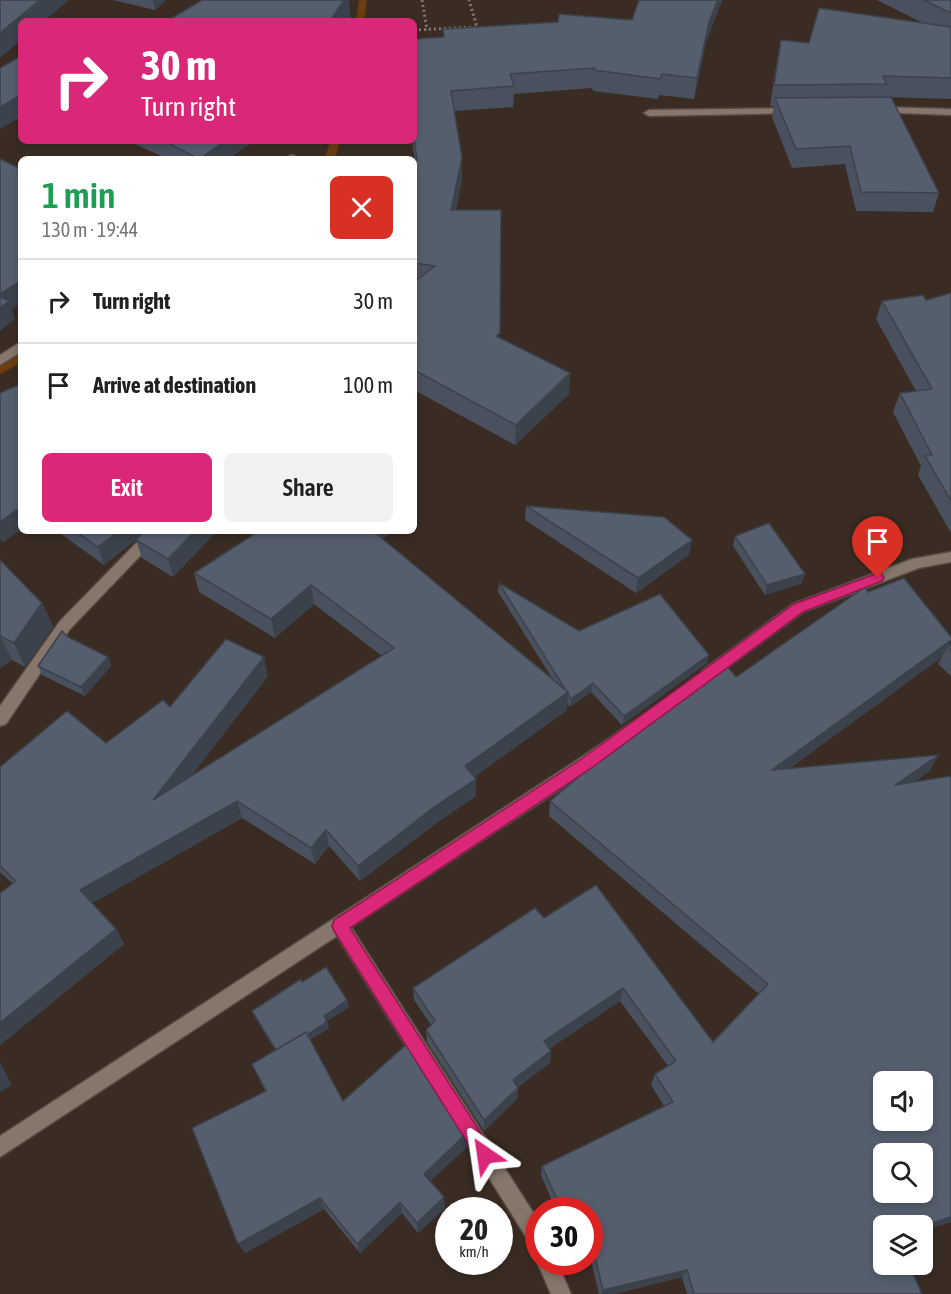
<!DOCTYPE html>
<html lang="en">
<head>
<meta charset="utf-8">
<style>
  :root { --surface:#fff; --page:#f2f2f2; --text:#202124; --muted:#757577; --line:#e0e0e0; --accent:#db2777 }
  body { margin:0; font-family:"Asap Condensed",sans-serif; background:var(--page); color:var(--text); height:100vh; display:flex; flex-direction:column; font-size:22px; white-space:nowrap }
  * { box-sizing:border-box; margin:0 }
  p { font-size:20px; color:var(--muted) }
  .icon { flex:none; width:33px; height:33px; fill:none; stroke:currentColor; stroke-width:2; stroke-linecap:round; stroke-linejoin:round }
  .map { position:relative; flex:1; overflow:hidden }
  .side { position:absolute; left:18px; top:156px; width:399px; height:378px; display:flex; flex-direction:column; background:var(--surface); border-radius:9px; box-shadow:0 3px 9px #0003 }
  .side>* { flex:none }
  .guide { position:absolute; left:18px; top:18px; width:399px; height:126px; border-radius:9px; box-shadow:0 3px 9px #0003; background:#db2777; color:#fff; overflow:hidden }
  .fabs { position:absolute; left:873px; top:1071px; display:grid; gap:12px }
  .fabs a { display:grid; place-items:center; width:60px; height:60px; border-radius:9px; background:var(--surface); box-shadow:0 3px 9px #0003; font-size:30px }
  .speed { position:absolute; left:435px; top:1197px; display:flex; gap:12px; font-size:30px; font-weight:700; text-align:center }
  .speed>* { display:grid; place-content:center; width:78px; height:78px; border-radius:50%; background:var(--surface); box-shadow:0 3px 9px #0003; line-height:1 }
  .speed small { font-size:15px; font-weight:400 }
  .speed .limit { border:9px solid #d22; background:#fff; color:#111 }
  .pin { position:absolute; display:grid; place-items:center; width:51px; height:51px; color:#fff; margin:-62px -26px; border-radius:50% 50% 50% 0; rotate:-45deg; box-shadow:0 0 6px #0007 }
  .pin .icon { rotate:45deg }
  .me { position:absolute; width:66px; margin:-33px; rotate:328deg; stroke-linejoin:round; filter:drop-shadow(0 0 4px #0008) }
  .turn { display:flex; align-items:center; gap:21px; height:126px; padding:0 24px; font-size:27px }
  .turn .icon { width:78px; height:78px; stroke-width:2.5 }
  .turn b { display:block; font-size:42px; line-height:51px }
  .round { display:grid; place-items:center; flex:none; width:63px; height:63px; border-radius:9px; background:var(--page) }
  .summary { display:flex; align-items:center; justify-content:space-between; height:102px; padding:0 24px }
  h1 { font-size:36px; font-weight:600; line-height:45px; color:#1e9e55 }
  .cta { display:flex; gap:12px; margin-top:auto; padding:12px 24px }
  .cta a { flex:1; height:69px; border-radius:9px; background:var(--accent); color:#fff; font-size:24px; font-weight:600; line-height:69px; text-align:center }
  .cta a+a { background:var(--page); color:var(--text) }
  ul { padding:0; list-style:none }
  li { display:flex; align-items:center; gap:18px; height:84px; padding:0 24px; border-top:2px solid var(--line) }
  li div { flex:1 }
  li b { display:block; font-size:22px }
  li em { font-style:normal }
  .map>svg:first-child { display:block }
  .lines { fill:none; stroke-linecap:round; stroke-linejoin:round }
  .stream { fill:#6d3d11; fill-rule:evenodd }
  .street-casing { stroke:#554a40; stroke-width:3 }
  .path { stroke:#83786f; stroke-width:3; stroke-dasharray:2 3; stroke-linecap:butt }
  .street { fill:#86766b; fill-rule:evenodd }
  .wall { fill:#49515e }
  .shaded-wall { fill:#3c424c }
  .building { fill:#555e6d; stroke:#3c424c; stroke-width:1.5; fill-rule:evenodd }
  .route { fill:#db2777; stroke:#8e194d; stroke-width:1.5 }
</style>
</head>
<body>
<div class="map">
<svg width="951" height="1294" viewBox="0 0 951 1294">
  <rect width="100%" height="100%" fill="#3a2c23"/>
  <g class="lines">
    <g class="stream">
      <polygon points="359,0 367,0 364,21 356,21"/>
      <polygon points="330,141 340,141 335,159 325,159"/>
      <polygon points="21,354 21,363 0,374 0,365"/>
    </g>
    <g class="street-casing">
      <g id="street">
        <polygon points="880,107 951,109 951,115 876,112 876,108"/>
        <polygon points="793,108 798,111 797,113 649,116 644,113 649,110"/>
        <polygon points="291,155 295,156 296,159 284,159"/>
        <polygon points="21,342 21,352 0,365 0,355"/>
        <polygon points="148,531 164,531 70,629 6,724 0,726 0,706 60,621"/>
        <polygon points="951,552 951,562 919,568 803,612 713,678 708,680 703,678 700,674 703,670 793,604 912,559"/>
        <polygon points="653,708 659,710 661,715 659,720 591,769 351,927 538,1220 538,1252 531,1249 526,1237 337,936 0,1157 0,1136 579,759"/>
        <polygon points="538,1258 538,1262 557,1262 571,1294 551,1294 537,1262"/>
      </g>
    </g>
    <g class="path">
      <polyline points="422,0 427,30"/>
      <polyline points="414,30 477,27 469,0"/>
    </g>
    <use href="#street" class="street"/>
  </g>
  <g class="wall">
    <polygon points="113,0 166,0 155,10"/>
    <polygon points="639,0 722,0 706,42 694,99 659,95 658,99 593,91 592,88 514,94 513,107 454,111 462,179 456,210 499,338 569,394 515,445 414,390 414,160 415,160 412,141 414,141 443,38 443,29 632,20"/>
    <polygon points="877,0 951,0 951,99 883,97 939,193 933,212 856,211 845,164 792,168 772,117 774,106 770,106 777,60 781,40 809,43 923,23"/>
    <polygon points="128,141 249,141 250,144 228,159 168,159"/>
    <polygon points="951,293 951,533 918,475 921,466 893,412 900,393 916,391 876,319 882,301 926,300"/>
    <polygon points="526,506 689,555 636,593 525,520"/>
    <polygon points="57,531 217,531 173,577 142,558 136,540 137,539 104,565"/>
    <polygon points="259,531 393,531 382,539 552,678 498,592 499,583 579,631 707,663 622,725 591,692 570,707 567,703 567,710 474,777 476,796 435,824 360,881 329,846 315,864 242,818 92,903 116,929 124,944 0,1045 0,893 13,884 0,872 0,767 106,743 170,707 268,676 191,776 382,656 314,604 275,638 199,592 194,573"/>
    <polygon points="735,536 802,583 765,595 733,546"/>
    <polygon points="0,560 42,603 53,627 25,667 12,660 0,668"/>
    <polygon points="868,592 949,646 951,645 951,676 938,664 942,657 790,768 930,771 913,782 951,1222 922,1231 922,1226 884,1226 922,1294 687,1294 682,1277 614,1294 599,1294 590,1256 590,1210 556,1210 541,1175 542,1166 664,1106 651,1085 655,1074 668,1066 620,1001 549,1049 551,1051 550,1063 518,1087 517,1099 484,1131 427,1042 426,1030 431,1025 414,1000 413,988 544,918 713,1042 759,994 549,816 550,801 638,727 639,723 736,677"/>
    <polygon points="68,637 108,657 111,666 85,696 42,675 38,666"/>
    <polygon points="302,982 347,1000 349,1007 327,1021 329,1028 310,1040 343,1101 466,1134 467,1147 430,1181 445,1208 418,1233 402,1213 360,1253 324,1209 245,1253 265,1091 252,1064 275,1050 255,1017 252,1011"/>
  </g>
  <g class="shaded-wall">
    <polygon points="40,0 69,0 44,21 21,21 21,40 0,58 0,33"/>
    <polygon points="153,0 166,0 155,10"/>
    <polygon points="344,0 349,0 351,18 348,21 330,21"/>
    <polygon points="718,0 722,0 706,42 694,99 697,78 709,22"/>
    <polygon points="21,95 21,117 0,129 0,107"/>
    <polygon points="225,141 249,141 250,144 228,159 199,159"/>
    <polygon points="462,158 462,179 452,230 451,210"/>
    <polygon points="21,281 21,303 12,309 15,319 0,331 0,294"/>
    <polygon points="570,373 569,394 515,445 516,425"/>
    <polygon points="21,507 21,530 2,543 0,538 0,522"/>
    <polygon points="119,531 147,531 104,565 98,547"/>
    <polygon points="195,531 217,531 173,577 168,559"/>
    <polygon points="369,531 393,531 370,547"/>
    <polygon points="692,540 689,555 636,593 638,578"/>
    <polygon points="805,574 802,583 765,595 767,585"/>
    <polygon points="311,585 314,604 275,638 271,619"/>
    <polygon points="42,603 53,627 25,667 14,643"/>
    <polygon points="0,636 12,660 0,668"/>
    <polygon points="951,640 948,648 947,647 942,657 767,785 772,770"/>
    <polygon points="709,655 707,663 622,725 624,716"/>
    <polygon points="108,657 111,666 85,696 81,687"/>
    <polygon points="264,657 268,676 160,817 153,800"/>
    <polygon points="593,683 591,692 570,707 571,699"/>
    <polygon points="568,692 567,710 465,784 465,766"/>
    <polygon points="939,755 930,771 887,801 895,785"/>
    <polygon points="476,779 476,796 435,824 360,881 358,866 434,807"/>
    <polygon points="237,801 242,818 89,905 80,890"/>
    <polygon points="326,830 329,846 315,864 311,848"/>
    <polygon points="116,929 124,944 0,1045 0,1023"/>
    <polygon points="623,988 620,1001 543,1053 544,1041"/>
    <polygon points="347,1000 349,1007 325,1022 324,1016"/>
    <polygon points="327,1022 329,1028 280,1059 278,1053"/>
    <polygon points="551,1051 550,1063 512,1091 513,1080"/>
    <polygon points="0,1062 12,1085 0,1092"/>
    <polygon points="518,1088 517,1099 484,1131 484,1120"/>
    <polygon points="466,1134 467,1147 425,1186 424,1174"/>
    <polygon points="444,1197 445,1208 418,1233 417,1223"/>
    <polygon points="320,1198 324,1209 245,1253 238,1244"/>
    <polygon points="400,1202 402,1213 360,1253 357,1244"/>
    <polygon points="951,1217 951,1222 922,1231 922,1226"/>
    <polygon points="687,1270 682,1277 614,1294 601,1294 603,1290"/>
  </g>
  <g class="building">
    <polygon points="0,0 40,0 0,33"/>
    <polygon points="202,0 344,0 330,21 167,21"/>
    <polygon points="639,0 718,0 709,22 697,78 662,74 660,79 594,70 594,68 510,74 514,86 451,91 462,158 451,210 501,210 500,333 496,336 570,373 516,425 414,370 414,282 435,266 414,263 414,160 417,160 414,139 414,39 444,37 443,29 558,22 559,14 632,20"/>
    <polygon points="924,0 951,0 951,13"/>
    <polygon points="819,8 951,27 951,78 883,76 887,84 774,85 781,40 809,43"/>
    <polygon points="21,56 21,95 0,107 0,68"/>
    <polygon points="891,97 939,193 861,192 850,146 796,149 775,98"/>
    <polygon points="164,141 225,141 199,159"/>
    <polygon points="0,159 21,169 21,281 0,294"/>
    <polygon points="951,293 951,501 925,456 932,455 900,393 932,389 882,301 923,295 926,300"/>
    <polygon points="0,297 9,301 0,308"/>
    <polygon points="21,384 21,507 0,522 0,393"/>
    <polygon points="526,506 664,517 692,540 638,578"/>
    <polygon points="769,523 805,574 767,585 735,536"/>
    <polygon points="75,531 119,531 98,547"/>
    <polygon points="144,531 195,531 168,559 136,540"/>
    <polygon points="259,531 373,531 568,692 465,766 476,779 434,807 358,866 326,830 311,848 237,801 80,890 116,929 0,1023 0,893 16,881 0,866 0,767 67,711 106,743 163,700 170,707 226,639 264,657 153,800 394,648 311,585 271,619 194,573"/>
    <polygon points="0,560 42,603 14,643 0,636"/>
    <path d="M904,578L951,637V640L772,770L939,755L895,785L951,776V1217L922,1226H884V1264H909L922,1294H694L687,1270L603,1290L590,1237V1210H562L542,1166L673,1102L655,1074L676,1061L623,988L544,1041L551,1051L513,1080L518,1088L484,1120L426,1030L435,1021L413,988L535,908L544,918L596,885L713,1042L768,984L550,801L640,725L639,723L723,661L736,677L865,587L868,592ZM884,1082H922V1120H884ZM884,1154H922V1192H884Z"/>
    <polygon points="499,583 579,631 660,594 709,655 624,716 593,683 571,699 568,694 568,692 565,689"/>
    <polygon points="62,631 68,637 108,657 81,687 38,666"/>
    <polygon points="951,645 951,651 947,647"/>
    <polygon points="326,967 347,1000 324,1016 327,1022 307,1035 306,1032 276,1050 252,1011 301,979 302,982"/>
    <polygon points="306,1032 343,1101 408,1043 466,1134 424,1174 444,1197 417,1223 400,1202 357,1244 320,1198 238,1244 192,1128 266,1091 252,1064"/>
  </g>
  <polygon class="route" points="878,573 882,574 884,578 882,581 803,612 590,769 350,928 491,1149 494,1155 491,1161 485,1164 479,1161 334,931 332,926 334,920 580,760 794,604"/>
</svg>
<div class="fabs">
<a><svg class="icon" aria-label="sound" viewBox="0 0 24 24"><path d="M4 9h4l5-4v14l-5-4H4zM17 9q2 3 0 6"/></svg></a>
<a><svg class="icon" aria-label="search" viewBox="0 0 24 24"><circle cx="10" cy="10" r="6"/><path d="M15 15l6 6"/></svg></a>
<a><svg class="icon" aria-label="layers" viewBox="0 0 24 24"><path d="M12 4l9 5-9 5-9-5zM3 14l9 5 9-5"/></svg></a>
</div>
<div class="speed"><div>20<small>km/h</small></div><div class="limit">30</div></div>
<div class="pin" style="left:878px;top:578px;background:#d93025"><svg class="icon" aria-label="arrive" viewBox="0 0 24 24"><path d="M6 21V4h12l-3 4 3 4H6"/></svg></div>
<svg class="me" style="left:485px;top:1155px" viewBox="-20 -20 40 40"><path d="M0-17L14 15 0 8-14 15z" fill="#db2777" stroke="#fff" stroke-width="4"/></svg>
<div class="guide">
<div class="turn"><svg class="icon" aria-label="right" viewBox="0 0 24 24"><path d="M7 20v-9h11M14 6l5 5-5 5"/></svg><div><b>30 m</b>Turn right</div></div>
</div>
<section class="side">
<div class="summary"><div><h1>1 min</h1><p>130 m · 19:44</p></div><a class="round" style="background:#d93025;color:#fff"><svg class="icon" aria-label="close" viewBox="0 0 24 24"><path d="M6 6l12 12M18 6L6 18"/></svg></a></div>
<ul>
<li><svg class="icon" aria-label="right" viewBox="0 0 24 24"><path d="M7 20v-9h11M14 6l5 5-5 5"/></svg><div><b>Turn right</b></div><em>30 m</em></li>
<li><svg class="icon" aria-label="arrive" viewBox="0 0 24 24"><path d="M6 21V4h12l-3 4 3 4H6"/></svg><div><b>Arrive at destination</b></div><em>100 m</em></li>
</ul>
<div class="cta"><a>Exit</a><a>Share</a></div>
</section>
</div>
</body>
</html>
